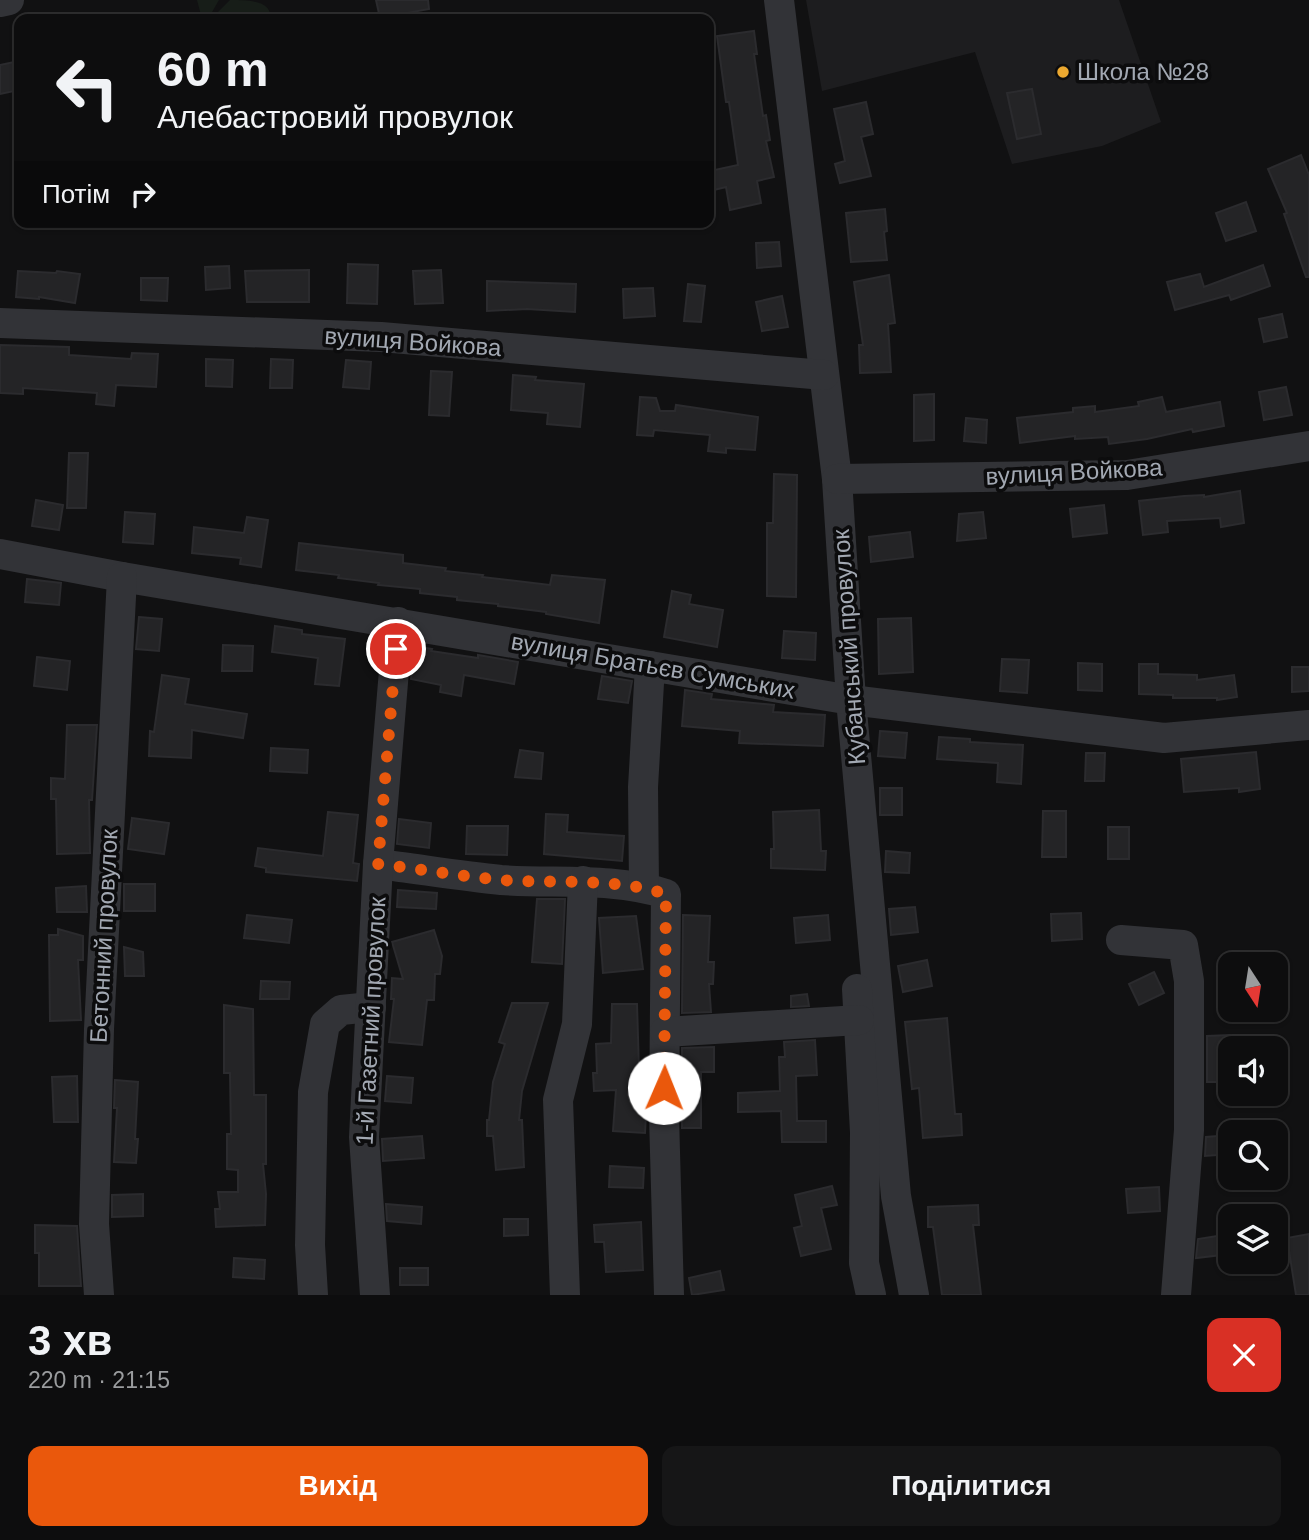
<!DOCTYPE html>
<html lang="uk">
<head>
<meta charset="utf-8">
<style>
  :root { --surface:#0d0d0e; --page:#161617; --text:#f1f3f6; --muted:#9a9c9e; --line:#2d2d2e; --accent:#ea580c }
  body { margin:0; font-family:Arial,sans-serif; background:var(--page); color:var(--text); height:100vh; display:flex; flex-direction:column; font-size:26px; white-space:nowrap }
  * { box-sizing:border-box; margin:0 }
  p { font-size:23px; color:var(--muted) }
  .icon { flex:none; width:38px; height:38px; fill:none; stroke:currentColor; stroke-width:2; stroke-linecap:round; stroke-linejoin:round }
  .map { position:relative; height:1295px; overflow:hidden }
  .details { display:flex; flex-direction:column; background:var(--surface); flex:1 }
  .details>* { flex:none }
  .banner { position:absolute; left:14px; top:14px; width:700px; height:214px; border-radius:14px; box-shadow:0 2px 5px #0004,0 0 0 2px var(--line); background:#0d0d0e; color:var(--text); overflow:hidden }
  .needle { width:46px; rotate:168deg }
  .fabs { position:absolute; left:1218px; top:952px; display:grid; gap:14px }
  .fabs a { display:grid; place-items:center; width:70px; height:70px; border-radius:14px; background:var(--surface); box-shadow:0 2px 5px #0004,0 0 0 2px var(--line); font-size:35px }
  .pin { position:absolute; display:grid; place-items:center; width:60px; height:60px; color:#fff; margin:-30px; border:4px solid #fff; border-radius:50%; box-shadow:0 2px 7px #0007 }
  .me { position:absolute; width:77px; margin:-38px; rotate:1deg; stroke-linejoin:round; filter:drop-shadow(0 0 5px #0008) }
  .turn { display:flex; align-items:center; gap:24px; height:147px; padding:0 28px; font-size:32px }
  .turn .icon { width:91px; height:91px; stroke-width:2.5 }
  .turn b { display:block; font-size:49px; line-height:60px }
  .then { display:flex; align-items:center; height:66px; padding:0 28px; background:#0003; gap:14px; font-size:26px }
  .round { display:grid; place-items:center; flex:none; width:74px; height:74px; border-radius:14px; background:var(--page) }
  .headline { display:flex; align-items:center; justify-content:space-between; height:119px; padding:0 28px }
  h1 { font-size:42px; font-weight:800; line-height:52px }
  .primary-button { display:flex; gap:14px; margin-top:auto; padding:14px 28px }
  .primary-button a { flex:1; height:80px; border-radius:14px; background:var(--accent); color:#fff; font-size:28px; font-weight:800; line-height:80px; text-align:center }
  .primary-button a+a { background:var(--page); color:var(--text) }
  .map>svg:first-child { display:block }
  .built { fill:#1d1d1f }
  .green { fill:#171d18 }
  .building { fill:#242426; stroke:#2b2b2e; stroke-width:2 }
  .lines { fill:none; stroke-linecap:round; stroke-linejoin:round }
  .minor { stroke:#323337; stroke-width:30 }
  .route { stroke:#ea580c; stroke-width:12; stroke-dasharray:0 21.6 }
  .poi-dot { fill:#eba830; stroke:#0c0c0d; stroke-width:2.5 }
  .labels { text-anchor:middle; stroke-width:7; stroke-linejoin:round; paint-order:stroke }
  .poi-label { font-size:24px; fill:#a2a8b2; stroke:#0c0c0d; text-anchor:start }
  .street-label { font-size:24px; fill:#a2a8b2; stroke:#0c0c0d }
</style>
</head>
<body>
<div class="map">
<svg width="1309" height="1295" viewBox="0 0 1309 1295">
  <rect width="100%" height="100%" fill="#111112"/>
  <polygon class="built" points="806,0 1119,0 1161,122 1102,146 1012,164 975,52 822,91"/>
  <g class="green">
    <polygon points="197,0 219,0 208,19 202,19"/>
    <path d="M230,0C246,0 266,0 270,13L244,19H216L218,12Z"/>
  </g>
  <g class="building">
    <polygon points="376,0 428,0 429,9 380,18"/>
    <polygon points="754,31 757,54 754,54 763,116 766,115 770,140 766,141 774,177 757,181 761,203 730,210 726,187 714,190 710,171 738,165 729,102 726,102 717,36"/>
    <polygon points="19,61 19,90 0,94 0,65"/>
    <polygon points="1032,89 1041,134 1017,139 1007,93"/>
    <polygon points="866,102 873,134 861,137 871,176 840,183 835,164 845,161 834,109"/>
    <polygon points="1301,155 1309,175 1309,277 1306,277 1284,214 1287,213 1268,169"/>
    <polygon points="1246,202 1256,231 1226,241 1216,213"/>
    <polygon points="885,209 887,231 884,232 887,260 851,262 846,213"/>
    <polygon points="779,242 781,266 757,268 756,243"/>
    <polygon points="348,264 378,265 377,304 347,303"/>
    <polygon points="1263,265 1270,286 1231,300 1229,295 1175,310 1167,282 1200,274 1204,287"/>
    <polygon points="229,266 230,288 206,290 205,267"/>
    <polygon points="309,270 309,302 247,302 245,271"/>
    <polygon points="441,270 443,303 415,304 413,271"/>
    <polygon points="18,271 56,273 57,271 80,274 75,303 39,297 39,299 16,297"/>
    <polygon points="889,275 895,323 888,324 891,372 860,373 859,345 863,345 854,282"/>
    <polygon points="141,278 168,278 167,301 141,300"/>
    <polygon points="487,281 576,284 575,312 527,309 487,311"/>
    <polygon points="688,284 705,286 701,322 684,321"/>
    <polygon points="653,288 655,316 624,318 623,289"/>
    <polygon points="782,296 788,327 762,331 756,302"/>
    <polygon points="1282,314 1287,337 1264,342 1259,319"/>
    <polygon points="0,345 69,347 69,355 131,359 132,353 158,354 156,387 116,385 114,406 96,404 97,393 23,388 23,394 0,393"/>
    <polygon points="206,359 233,360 232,387 206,386"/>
    <polygon points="271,359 293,360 292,388 270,388"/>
    <polygon points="346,360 371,362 369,389 343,387"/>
    <polygon points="431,371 452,372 449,416 429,415"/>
    <polygon points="513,375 536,377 535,380 584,384 580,427 547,424 548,413 511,410"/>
    <polygon points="1286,387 1292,415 1264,420 1259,392"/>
    <polygon points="934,394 934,440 914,441 914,395"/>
    <polygon points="640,397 656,398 660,411 675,411 676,405 758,417 755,450 726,448 726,453 708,451 710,435 654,430 653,436 637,435"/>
    <polygon points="1162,397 1166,412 1220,402 1224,426 1193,432 1192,429 1147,439 1109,444 1108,437 1075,439 1075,436 1020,443 1017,418 1073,412 1073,408 1095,406 1095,412 1139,406 1138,402"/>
    <polygon points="966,418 987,420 986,443 964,441"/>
    <polygon points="69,453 88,453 86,508 67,508"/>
    <polygon points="774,474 797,475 796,597 767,596 767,523 773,523"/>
    <polygon points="1240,491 1244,523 1221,527 1220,518 1167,521 1168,532 1143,535 1139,501 1184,496 1204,495 1204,497"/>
    <polygon points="36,500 63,505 59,530 32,526"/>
    <polygon points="1104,505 1107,533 1073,537 1070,509"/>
    <polygon points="125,512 155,514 153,544 123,542"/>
    <polygon points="983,512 986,538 957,541 959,514"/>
    <polygon points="247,517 268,520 261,567 240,564 241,558 192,553 194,527 244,533"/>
    <polygon points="910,532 913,557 871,562 869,537"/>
    <polygon points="299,543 403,555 403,563 446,568 445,571 483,575 482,577 550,585 552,575 605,580 599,623 546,614 546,612 498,606 498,604 457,600 457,597 420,593 420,589 378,585 379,583 338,578 339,575 296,570"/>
    <polygon points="27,579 61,583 59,605 25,602"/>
    <polygon points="672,591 691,595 689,604 723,610 717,647 664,637"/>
    <polygon points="139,617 162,619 159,651 136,649"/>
    <polygon points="911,618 913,672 879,674 878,619"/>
    <polygon points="275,626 302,630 302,634 345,639 339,686 315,684 318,658 272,652"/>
    <polygon points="784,631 816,633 815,660 782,658"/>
    <polygon points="223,645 253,646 252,671 222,671"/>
    <polygon points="414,646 432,649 431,651 478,658 478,655 518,662 514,684 464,675 461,696 440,692 441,685 411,679"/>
    <polygon points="37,657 70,661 67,690 34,686"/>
    <polygon points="1002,659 1029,660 1027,693 1000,691"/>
    <polygon points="1078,663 1102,664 1102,691 1078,690"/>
    <polygon points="1139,664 1158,664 1158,674 1197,675 1197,680 1234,675 1237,697 1217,700 1217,698 1173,698 1173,695 1139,694"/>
    <polygon points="1292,667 1309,667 1309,691 1292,692"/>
    <polygon points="162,675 189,679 185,704 247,714 243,738 192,730 191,758 149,756 150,731 154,732"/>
    <polygon points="602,676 632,681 628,703 598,699"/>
    <polygon points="685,690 712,694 711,699 774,705 773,712 825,715 823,746 739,743 740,731 682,726"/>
    <polygon points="67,725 97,725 92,800 89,800 90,853 57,854 56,799 51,799 51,778 65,779"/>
    <polygon points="880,731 907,733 905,758 878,756"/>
    <polygon points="939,737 970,739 970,742 1023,745 1021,784 997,782 998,763 937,759"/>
    <polygon points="271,748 308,750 307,773 270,771"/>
    <polygon points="520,750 543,753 541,779 515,777"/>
    <polygon points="1256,752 1260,789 1239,792 1239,788 1184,792 1181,759"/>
    <polygon points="1086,753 1105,753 1104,781 1085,781"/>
    <rect x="880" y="788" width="22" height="27"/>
    <polygon points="819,810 821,851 826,851 825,870 771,868 771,849 774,849 773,812"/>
    <polygon points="1043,811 1066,811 1066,857 1042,857"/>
    <polygon points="328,812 358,815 353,863 359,864 357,881 266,872 266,868 255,866 258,848 323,856"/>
    <polygon points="546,814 568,815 567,832 624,836 622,861 544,854"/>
    <polygon points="132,818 169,823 164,854 128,849"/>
    <polygon points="399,819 431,823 429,848 397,844"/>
    <polygon points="467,826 508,826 507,855 466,854"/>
    <rect x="1108" y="827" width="21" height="32"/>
    <polygon points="886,851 910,853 909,873 885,872"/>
    <rect x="124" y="884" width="31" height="27"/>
    <polygon points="86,886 87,912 57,912 56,888"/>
    <polygon points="398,890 437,893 436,909 397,907"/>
    <polygon points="537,899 565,899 562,964 532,962"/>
    <polygon points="915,907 918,932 891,935 889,909"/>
    <polygon points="1081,913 1082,939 1052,941 1051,914"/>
    <polygon points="247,915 292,920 289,943 244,938"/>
    <polygon points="683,915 710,916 708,962 714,962 713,984 709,984 711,1012 682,1013"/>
    <polygon points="828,915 830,940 796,943 794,918"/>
    <polygon points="636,916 643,969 603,973 599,918"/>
    <polygon points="58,929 83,936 83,960 78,960 81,1020 50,1021 49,935 58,935"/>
    <polygon points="434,930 442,956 440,974 435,974 434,1000 427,1000 422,1045 389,1042 394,999 391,999 392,978 403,979 392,942"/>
    <polygon points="124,947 143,952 144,976 125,976"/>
    <polygon points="927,960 932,986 903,992 898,966"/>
    <polygon points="1154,972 1164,993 1139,1005 1129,984"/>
    <polygon points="261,981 290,982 289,999 260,999"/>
    <polygon points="807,994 809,1006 791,1007 791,996"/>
    <polygon points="512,1003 548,1003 522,1091 519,1120 522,1120 524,1167 496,1170 493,1136 487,1136 487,1120 489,1120 493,1082 505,1044 499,1042"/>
    <polygon points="612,1004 637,1004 639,1070 643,1113 646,1114 645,1133 613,1131 616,1090 594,1091 593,1073 597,1073 596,1044 611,1043"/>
    <polygon points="224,1005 253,1009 254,1095 266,1095 266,1164 263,1164 266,1194 265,1225 216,1227 215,1209 220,1209 218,1192 238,1192 238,1170 227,1169 227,1134 231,1134 230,1073 224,1073"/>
    <polygon points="947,1018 955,1114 961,1114 962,1135 923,1138 919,1088 912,1089 905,1022"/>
    <polygon points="1230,1035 1230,1082 1207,1082 1207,1036"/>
    <polygon points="815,1040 817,1075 796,1076 797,1121 826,1121 826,1142 782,1142 781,1111 738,1112 738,1093 780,1091 779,1057 785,1057 784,1042"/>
    <polygon points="714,1047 714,1072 701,1072 701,1128 682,1128 682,1048"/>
    <polygon points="77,1076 78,1122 54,1122 52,1077"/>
    <polygon points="387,1076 413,1078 411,1103 385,1101"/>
    <polygon points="115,1080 138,1082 135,1139 138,1139 136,1163 114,1162 117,1108 114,1108"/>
    <polygon points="1230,1135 1230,1154 1205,1156 1206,1137"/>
    <polygon points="422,1136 424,1158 383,1161 382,1139"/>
    <polygon points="610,1166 644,1168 643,1188 609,1187"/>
    <polygon points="832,1186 837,1205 821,1208 831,1249 801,1256 794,1228 802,1226 795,1195"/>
    <polygon points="1159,1187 1160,1211 1128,1213 1126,1189"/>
    <polygon points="143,1194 143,1216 112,1217 112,1195"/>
    <polygon points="386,1204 422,1207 421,1224 387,1221"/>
    <polygon points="978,1205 979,1225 973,1225 981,1295 942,1295 933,1227 928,1227 928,1207"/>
    <polygon points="504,1219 528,1219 528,1235 504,1236"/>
    <polygon points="641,1222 643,1270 606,1272 604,1242 595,1242 594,1225"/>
    <polygon points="35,1225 77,1226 81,1286 39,1286 39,1253 35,1253"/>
    <polygon points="1230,1234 1230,1254 1196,1258 1198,1239"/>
    <polygon points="1309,1234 1309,1295 1296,1295 1287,1238"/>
    <polygon points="234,1258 265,1260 264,1279 233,1277"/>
    <rect x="400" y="1268" width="28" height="17"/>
    <polygon points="720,1271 724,1290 692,1295 689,1278"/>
  </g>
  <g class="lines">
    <g class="minor">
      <polyline points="779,0 837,479 851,700 896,1196 914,1295"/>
      <polyline points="0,2 9,0"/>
      <polyline points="0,323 381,337 824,375"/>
      <polyline points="837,479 1127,475 1309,446"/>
      <polyline points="0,554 122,577 851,700 1164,738 1309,725"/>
      <path d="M378,864C419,869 460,876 501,880C556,884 612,877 666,894L664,1116L669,1295"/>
      <polyline points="644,887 643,787 650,666"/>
      <polyline points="1121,940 1183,945 1189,981 1189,1130 1176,1295"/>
      <polyline points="857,989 865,1132 864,1263 871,1295"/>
      <polyline points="665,1032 859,1020"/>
      <polyline points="99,1295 94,1224 99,1029 122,577"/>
      <polyline points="313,1295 310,1245 313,1092 325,1024 341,1010 371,1007"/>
      <polyline points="375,1295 364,1137 378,864 398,622"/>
      <polyline points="565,1295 558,1100 577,1024 583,881"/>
    </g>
  </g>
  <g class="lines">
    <path class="route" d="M396,649L378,864C419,869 460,876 501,880C556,884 612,877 666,894L664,1088"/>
  </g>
  <circle class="poi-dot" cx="1063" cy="72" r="7"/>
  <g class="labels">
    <g class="poi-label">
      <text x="1077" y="80">Школа №28</text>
    </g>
    <g class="street-label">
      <text transform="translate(413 342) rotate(4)" y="8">вулиця Войкова</text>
      <text transform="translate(1074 472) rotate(-3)" y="8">вулиця Войкова</text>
      <text transform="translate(849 647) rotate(-94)" y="8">Кубанський провулок</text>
      <text transform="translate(653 666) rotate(10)" y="8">вулиця Братьєв Сумських</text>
      <text transform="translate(104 936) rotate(-87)" y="8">Бетонний провулок</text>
      <text transform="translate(371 1021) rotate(-87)" y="8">1-й Газетний провулок</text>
    </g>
  </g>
</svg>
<div class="fabs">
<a><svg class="needle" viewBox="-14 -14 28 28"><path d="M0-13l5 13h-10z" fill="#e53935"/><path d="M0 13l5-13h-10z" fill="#9a9c9e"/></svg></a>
<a><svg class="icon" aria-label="sound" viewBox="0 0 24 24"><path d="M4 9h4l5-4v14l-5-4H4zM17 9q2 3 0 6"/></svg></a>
<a><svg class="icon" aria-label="search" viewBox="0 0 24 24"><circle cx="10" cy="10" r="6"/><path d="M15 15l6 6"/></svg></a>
<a><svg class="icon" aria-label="layers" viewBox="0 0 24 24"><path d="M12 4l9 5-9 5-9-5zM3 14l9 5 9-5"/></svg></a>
</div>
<div class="pin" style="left:396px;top:649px;background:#d93025"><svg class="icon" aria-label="arrive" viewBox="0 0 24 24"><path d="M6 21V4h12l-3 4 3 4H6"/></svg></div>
<svg class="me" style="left:664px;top:1088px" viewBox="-20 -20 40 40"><circle r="19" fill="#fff"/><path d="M0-13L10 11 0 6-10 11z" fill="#ea580c"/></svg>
<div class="banner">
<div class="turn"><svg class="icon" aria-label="left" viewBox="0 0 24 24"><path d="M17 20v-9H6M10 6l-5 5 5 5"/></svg><div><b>60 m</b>Алебастровий провулок</div></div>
<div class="then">Потім<svg class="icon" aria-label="right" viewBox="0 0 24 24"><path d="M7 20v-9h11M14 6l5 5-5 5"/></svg></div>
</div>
</div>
<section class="details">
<div class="headline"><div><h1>3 хв</h1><p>220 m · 21:15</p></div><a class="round" style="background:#d93025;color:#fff"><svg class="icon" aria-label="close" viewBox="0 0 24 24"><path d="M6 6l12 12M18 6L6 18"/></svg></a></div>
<div class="primary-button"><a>Вихід</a><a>Поділитися</a></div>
</section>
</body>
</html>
